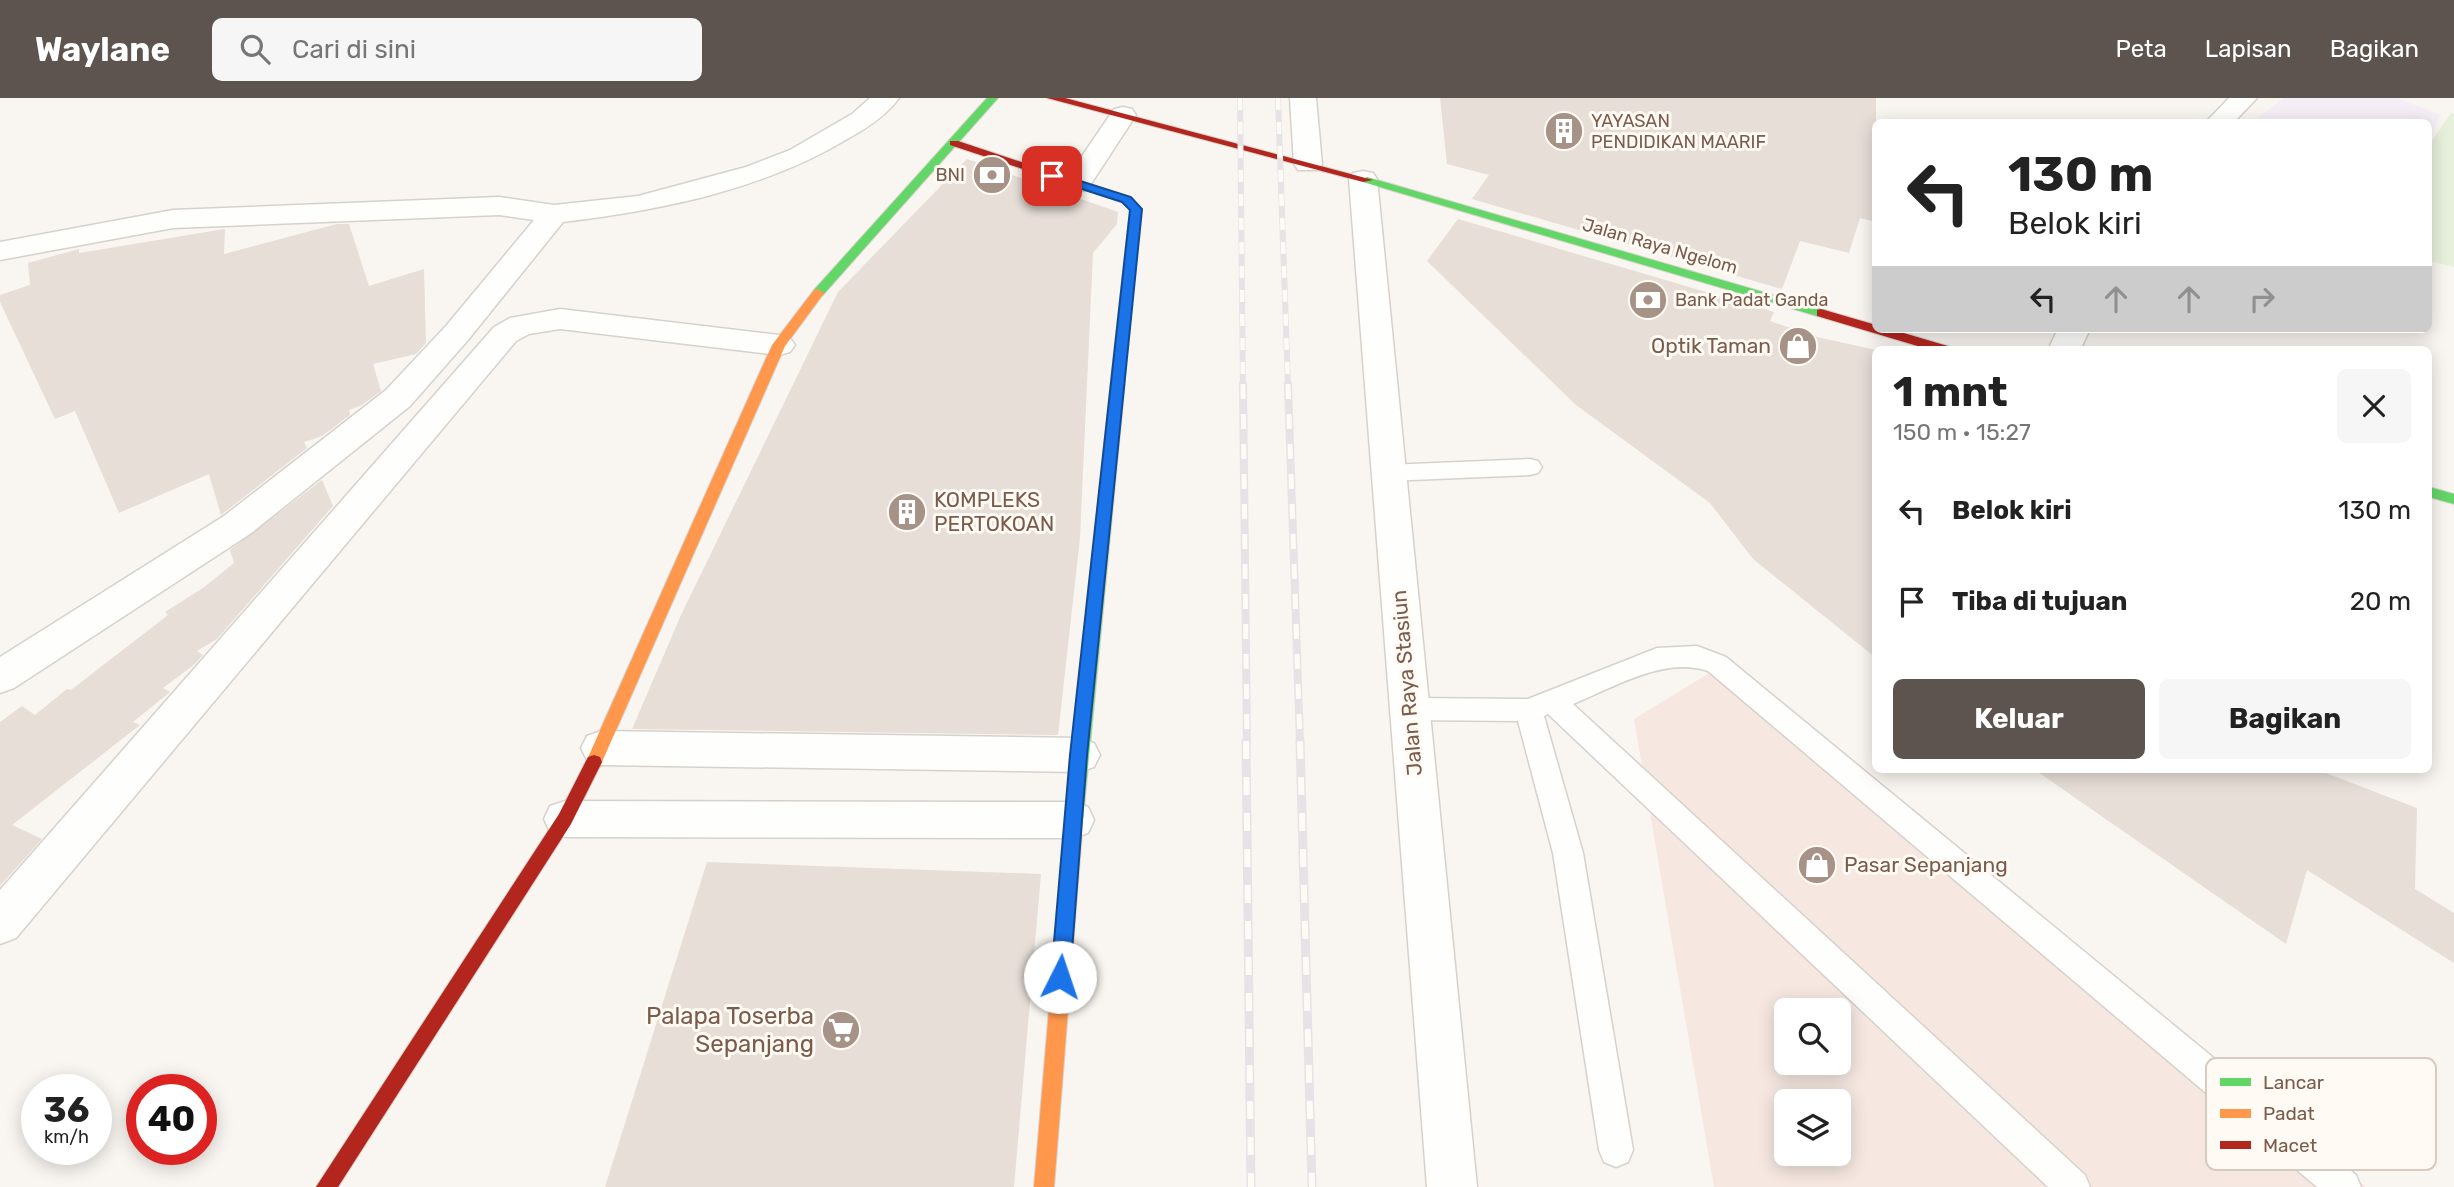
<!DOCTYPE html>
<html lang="id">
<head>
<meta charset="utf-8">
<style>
  :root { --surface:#fff; --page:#f6f6f6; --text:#222; --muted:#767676; --accent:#5d544f }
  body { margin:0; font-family:Rubik,sans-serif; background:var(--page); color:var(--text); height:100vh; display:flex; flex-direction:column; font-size:26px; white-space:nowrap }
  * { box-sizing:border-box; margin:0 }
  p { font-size:23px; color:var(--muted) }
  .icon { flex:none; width:38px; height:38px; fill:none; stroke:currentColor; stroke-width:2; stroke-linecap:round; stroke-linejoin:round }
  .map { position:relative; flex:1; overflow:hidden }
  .sheet { position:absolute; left:1872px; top:248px; width:560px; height:427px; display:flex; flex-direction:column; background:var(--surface); border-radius:10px; box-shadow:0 4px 18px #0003 }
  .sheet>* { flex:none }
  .banner { position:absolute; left:1872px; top:21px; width:560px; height:214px; border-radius:10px; box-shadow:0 4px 18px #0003; background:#fff; color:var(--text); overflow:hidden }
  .buttons { position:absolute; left:1774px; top:900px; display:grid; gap:14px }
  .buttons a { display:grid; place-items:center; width:77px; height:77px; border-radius:10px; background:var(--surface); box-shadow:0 4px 18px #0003; font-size:35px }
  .speed { position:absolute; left:21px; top:976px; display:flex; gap:14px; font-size:35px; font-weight:700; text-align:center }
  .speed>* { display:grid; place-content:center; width:91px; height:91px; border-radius:50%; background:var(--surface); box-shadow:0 4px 18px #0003; line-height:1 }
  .speed small { font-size:18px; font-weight:400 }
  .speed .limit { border:10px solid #d22; background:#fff; color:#111 }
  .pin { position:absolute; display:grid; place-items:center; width:60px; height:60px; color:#fff; margin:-30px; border-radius:14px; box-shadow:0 4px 10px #0006 }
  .me { position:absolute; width:77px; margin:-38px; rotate:4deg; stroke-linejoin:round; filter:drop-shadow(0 0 5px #0008) }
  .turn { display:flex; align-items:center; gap:24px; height:147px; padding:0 21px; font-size:32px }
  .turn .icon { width:91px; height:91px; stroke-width:2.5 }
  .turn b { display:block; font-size:49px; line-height:60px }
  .lanes { display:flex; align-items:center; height:66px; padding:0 21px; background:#0003; justify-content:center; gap:35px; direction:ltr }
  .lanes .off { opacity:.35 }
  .round { display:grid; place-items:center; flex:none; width:74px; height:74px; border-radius:10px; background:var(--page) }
  .summary { display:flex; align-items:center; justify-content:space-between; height:119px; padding:0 21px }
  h1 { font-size:42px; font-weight:700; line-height:52px }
  .button { display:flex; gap:14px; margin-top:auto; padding:14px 21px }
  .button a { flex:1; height:80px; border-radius:10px; background:var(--accent); color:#fff; font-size:28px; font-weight:700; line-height:80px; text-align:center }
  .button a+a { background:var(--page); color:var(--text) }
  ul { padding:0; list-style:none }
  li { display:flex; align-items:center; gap:21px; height:91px; padding:0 21px }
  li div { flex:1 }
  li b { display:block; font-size:26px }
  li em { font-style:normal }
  header { display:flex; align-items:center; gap:42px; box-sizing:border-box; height:98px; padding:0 35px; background:var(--accent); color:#fff }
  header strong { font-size:33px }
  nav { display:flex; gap:38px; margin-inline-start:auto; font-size:24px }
  .search { width:490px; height:63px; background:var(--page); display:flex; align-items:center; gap:18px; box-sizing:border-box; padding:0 24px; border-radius:10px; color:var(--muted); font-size:26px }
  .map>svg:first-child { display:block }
  .commercial { fill:#f6e8e1; fill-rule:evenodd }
  .education { fill:#f6eef6 }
  .green { fill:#e7f0db }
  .building { fill:#e6ded7 }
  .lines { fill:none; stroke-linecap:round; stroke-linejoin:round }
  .lane-casing { stroke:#d7d1cb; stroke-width:3 }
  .street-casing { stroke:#d7d1cb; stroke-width:3 }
  .fast-casing { stroke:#d9d2cb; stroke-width:2 }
  .slow-casing { stroke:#d9d2cb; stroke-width:2 }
  .jam-casing { stroke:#d9d2cb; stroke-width:2 }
  .lane { fill:#fefefd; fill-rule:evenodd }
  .street { fill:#fefefd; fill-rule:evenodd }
  .fast { fill:#63d668; fill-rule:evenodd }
  .slow { fill:#ff974d; fill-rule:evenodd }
  .jam { fill:#b3261e; fill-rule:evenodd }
  .rail-far2-casing { stroke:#e6e3e7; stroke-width:6 }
  .rail-far1-casing { stroke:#e6e3e7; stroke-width:8 }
  .rail-casing { stroke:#e6e3e7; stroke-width:9 }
  .rail-far2 { stroke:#fffaf3; stroke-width:4.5; stroke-dasharray:12; stroke-linecap:butt }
  .rail-far1 { stroke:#fffaf3; stroke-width:5; stroke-dasharray:15; stroke-linecap:butt }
  .rail { stroke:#fffaf3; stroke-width:6; stroke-dasharray:18; stroke-linecap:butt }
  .route { fill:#1a73e8; stroke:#114b97; stroke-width:2 }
  .labels { text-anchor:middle; stroke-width:6; stroke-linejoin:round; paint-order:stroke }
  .far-poi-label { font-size:18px; fill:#7a5c4d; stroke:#fffaf3; text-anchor:start }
  .far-street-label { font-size:18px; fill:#7a5c4d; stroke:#fffaf3 }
  .poi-label { font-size:21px; fill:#7a5c4d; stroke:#fffaf3; text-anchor:start }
  .street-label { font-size:21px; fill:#7a5c4d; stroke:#fffaf3 }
  .near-poi-label { font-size:24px; fill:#7a5c4d; stroke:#fffaf3; text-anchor:end }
  .key { fill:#fffaf3; stroke:#d7cbc1; stroke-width:2 }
  .key-label { font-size:19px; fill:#7a5c4d }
</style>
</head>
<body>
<header>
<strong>Waylane</strong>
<div class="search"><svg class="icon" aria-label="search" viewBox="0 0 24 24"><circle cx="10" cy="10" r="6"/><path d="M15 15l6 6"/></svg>Cari di sini</div>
<nav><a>Peta</a><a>Lapisan</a><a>Bagikan</a></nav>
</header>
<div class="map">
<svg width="2454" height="1089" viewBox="0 0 2454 1089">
  <rect width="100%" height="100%" fill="#f9f5f0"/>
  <path class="commercial" d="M1729,563L2366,1089H1714L1634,621ZM1787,912H1839V964H1787ZM1787,1003H1839V1055H1787Z"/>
  <polygon class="education" points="2284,0 2397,0 2441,17 2429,37 2429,24 2253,24"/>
  <polygon class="green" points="2451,15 2454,16 2454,169 2429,163 2429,47"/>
  <g class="building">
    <polygon points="1440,0 1876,0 1876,124 1860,120 1849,155 1800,143 1782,191 1472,101 1489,77 1447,66"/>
    <polygon points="967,61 1118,114 1117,126 1093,155 1080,440 1058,637 632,631 681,517 838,194"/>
    <polygon points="1458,121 1774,214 1770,223 1817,239 1876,252 1876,560 1753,461 1710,405 1576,307 1427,163"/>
    <polygon points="337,126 349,126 369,188 424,171 426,245 416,256 373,266 381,293 362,307 349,312 350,317 322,338 304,344 307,350 221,417 209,376 119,415 75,313 55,321 0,204 0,197 30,187 28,165 79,151 79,155 225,131 224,156"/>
    <polygon points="322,382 333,408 217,541 197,553 203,557 195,566 163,590 170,594 133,624 140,627 12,727 42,741 0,788 0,624 22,608 35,617 67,591 71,592 168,517 165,514 203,490 234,465 230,452"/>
    <polygon points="2035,672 2318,672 2417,710 2415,791 2454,815 2454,865 2307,772 2286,846"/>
    <polygon points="707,764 1041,776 1014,1089 605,1089"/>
  </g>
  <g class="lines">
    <g class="lane-casing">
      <g id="lane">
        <polygon points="1530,361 1538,363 1542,369 1538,375 1530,377 1387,383 1379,381 1375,375 1379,369 1387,367"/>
        <path d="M1697,548L1726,559L2356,1077L2361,1089H2317L1708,573C1664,558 1613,590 1573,606L2085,1077L2090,1089H2048L1548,616L1544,618L1583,755L1633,1052L1628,1064L1616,1069L1604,1064L1599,1052L1553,755L1518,623L1410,622L1400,619L1396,611L1400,603L1410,600L1528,601L1657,550Z"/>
      </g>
    </g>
    <g class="street-casing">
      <g id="street">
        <path d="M870,0H899C887,17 867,30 849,40C763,92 662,112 563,124L468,242L410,308L250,436L14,590L0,595V559L224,418L386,292L446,228L534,122L499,117L173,130L0,162V144L173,112L499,99L554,107L638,98L746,69L790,52L852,16Z"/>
        <polygon points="1290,0 1316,0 1322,66 1318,72 1298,72 1294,66"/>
        <polygon points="2229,0 2257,0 2234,24 2206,24"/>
        <polygon points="1123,9 1132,11 1136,17 1091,86 1087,92 1077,94 1067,92 1063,86 1114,11"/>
        <polygon points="1363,73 1373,75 1377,81 1477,1089 1427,1089 1349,81 1353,75"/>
        <polygon points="560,211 779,237 790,240 795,247 790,254 779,257 560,231 529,236 516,243 16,840 0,846 0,792 494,229 510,220"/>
        <polygon points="2058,231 2090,231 2080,252 2048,252"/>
        <polygon points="601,633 1079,640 1094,645 1100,657 1094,669 1079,674 601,667 587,662 581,650 587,638"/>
        <polygon points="565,703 1073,704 1088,709 1094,722 1088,735 1073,740 565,739 550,734 544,721 550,708"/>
      </g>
    </g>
    <g class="fast-casing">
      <g id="fast">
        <polygon points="987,0 998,0 822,198 814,198 814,192"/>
        <polygon points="1367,79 1825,212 1827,215 1825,218 1817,218 1363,84 1361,82"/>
        <polygon points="1118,278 1125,282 1083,721 1080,726 1074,729 1068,726 1065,721 1111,282"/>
        <polygon points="2429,389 2454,396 2454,406 2429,399"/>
      </g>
    </g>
    <g class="slow-casing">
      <g id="slow">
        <polygon points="818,191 824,195 785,248 602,664 600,669 594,671 588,669 586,664 772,247 814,192"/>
        <polygon points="1074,713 1080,716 1083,721 1054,1089 1034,1089 1065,721 1068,716"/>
      </g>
    </g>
    <g class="jam-casing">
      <g id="jam">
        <polygon points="1047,0 1065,0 1373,82 1363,84"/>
        <polygon points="950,43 958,43 1130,100 1140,109 1123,285 1118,286 1111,282 1130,112 1122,104 950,47"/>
        <polygon points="1821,211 1876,227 1876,231 1890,231 1951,249 1953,252 1931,252 1817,218 1817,212"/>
        <polygon points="594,657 600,659 602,664 571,726 338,1089 316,1089 559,716 588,659"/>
      </g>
    </g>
    <use href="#lane" class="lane"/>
    <use href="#street" class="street"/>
    <use href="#fast" class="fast"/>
    <use href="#slow" class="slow"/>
    <use href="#jam" class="jam"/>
    <g class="rail-far2-casing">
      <g id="rail-far2">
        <polyline points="1240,0 1243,288"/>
        <polyline points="1278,0 1288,288"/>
      </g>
    </g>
    <g class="rail-far1-casing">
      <g id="rail-far1">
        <polyline points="1243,286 1247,645"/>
        <polyline points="1288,286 1300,645"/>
      </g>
    </g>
    <g class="rail-casing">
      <g id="rail">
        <polyline points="1246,643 1251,1089"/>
        <polyline points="1300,643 1312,1089"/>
      </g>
    </g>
    <use href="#rail-far2" class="rail-far2"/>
    <use href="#rail-far1" class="rail-far1"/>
    <use href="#rail" class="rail"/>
  </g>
  <polygon class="route" points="1052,74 1131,99 1142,111 1087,657 1070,879 1067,886 1060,888 1054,886 1051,879 1070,657 1130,112 1122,104 1048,80 1046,78"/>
  <defs>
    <g id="building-disc" transform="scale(2.0125)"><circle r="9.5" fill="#a69286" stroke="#fffaf3"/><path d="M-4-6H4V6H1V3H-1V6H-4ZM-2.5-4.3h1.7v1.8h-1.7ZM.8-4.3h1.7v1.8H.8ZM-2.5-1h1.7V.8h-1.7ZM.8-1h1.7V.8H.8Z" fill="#fff"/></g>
    <g id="bank-disc" transform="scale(2.0125)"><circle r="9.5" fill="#a69286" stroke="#fffaf3"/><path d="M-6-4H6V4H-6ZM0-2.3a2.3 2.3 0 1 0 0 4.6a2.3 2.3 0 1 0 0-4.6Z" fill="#fff"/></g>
    <g id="shop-disc" transform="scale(2.0125)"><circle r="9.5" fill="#a69286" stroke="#fffaf3"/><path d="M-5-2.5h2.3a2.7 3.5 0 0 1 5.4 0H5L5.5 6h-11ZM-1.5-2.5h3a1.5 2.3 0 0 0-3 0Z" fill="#fff"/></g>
    <g id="supermarket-disc" transform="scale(2.0125)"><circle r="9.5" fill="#a69286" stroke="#fffaf3"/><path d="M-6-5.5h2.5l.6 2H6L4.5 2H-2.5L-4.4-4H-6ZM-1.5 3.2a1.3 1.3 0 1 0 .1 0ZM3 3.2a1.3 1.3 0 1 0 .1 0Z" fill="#fff"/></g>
  </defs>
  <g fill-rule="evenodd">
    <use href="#building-disc" x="1564" y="33"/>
    <use href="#bank-disc" x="992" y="77"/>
    <use href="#bank-disc" x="1648" y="202"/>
    <use href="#shop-disc" x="1798" y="248"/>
    <use href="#building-disc" x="907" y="414"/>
    <use href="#shop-disc" x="1817" y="767"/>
    <use href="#supermarket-disc" x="841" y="932"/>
  </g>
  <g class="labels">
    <g class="far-poi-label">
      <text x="1591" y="29">YAYASAN<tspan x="1591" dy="21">PENDIDIKAN MAARIF</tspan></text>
      <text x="965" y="83" text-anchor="end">BNI</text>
      <text x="1675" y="208">Bank Padat Ganda</text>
    </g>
    <g class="far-street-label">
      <text transform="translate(1660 148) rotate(16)" y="6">Jalan Raya Ngelom</text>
    </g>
    <g class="poi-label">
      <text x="1771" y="255" text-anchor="end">Optik Taman</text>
      <text x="934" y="409">KOMPLEKS<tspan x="934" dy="24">PERTOKOAN</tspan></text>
      <text x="1844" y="774">Pasar Sepanjang</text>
    </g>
    <g class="street-label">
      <text transform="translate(1407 585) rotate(-95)" y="7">Jalan Raya Stasiun</text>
    </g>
    <g class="near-poi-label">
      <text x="814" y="926">Palapa Toserba<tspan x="814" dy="28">Sepanjang</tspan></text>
    </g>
  </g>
  <rect x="2206" y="960" width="230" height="112" rx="10" class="key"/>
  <rect x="2220" y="980" width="31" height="8" fill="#63d668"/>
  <rect x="2220" y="1011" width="31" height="9" fill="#ff974d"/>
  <rect x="2220" y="1043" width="31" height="8" fill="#b3261e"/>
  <g class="key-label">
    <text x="2263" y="991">Lancar</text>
    <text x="2263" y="1022">Padat</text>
    <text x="2263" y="1054">Macet</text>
  </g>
</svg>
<div class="buttons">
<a><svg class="icon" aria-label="search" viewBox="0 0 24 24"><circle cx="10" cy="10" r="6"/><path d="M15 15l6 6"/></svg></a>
<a><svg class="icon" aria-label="layers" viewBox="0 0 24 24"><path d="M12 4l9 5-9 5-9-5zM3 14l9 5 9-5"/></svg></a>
</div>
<div class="speed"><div>36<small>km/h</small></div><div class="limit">40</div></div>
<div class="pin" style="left:1052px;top:78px;background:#d93025"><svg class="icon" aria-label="arrive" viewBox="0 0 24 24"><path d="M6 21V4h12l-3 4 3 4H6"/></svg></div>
<svg class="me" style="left:1060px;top:879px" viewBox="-20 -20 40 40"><circle r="19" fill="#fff"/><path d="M0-13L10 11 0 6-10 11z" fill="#1a73e8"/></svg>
<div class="banner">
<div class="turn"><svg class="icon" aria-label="left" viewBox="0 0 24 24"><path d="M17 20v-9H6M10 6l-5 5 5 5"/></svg><div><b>130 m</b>Belok kiri</div></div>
<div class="lanes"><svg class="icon" aria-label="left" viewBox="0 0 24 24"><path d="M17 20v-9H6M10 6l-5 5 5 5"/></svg><svg class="icon off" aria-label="ahead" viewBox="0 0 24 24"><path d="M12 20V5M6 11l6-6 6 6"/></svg><svg class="icon off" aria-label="ahead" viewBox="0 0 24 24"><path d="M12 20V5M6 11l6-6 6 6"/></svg><svg class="icon off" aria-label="right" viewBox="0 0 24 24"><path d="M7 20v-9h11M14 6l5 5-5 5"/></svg></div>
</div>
<section class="sheet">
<div class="summary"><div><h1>1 mnt</h1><p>150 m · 15:27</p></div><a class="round"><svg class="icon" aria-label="close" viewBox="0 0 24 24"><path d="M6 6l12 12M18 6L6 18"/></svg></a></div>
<ul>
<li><svg class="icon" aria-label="left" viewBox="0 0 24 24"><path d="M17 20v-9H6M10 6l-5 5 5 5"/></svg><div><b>Belok kiri</b></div><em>130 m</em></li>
<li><svg class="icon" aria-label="arrive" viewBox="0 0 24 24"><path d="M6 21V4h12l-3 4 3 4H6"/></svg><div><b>Tiba di tujuan</b></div><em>20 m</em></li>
</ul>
<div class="button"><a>Keluar</a><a>Bagikan</a></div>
</section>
</div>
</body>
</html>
